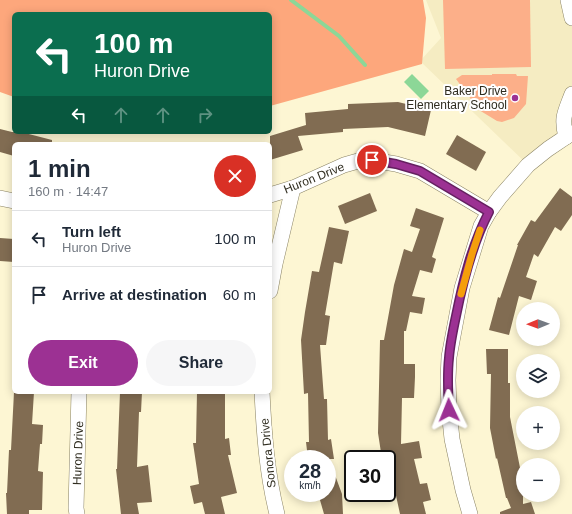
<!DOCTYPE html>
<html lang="en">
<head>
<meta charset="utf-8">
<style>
  :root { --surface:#fff; --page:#f6f6f7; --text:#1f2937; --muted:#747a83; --line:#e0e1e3; --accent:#9c3193 }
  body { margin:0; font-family:Helvetica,sans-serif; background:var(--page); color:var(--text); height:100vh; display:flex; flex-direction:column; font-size:15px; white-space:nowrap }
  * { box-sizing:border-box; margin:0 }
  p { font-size:13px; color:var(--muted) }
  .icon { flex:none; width:22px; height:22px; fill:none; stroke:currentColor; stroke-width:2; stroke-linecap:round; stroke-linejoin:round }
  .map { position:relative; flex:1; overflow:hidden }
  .sheet { position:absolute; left:12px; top:142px; width:260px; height:252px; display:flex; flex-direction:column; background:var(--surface); border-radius:6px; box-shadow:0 2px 10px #0003 }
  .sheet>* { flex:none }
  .guide { position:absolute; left:12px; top:12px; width:260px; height:122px; border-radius:6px; box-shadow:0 2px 10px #0003; background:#0b6e4f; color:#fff; overflow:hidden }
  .needle { width:26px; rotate:269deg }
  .fabs { position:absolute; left:516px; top:302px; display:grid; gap:8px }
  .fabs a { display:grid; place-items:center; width:44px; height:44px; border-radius:50%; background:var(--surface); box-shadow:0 2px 10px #0003; font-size:20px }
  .speed { position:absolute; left:284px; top:450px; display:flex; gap:8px; font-size:20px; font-weight:700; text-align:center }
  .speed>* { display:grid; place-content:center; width:52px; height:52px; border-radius:50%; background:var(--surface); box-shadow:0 2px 10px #0003; line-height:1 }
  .speed small { font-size:10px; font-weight:400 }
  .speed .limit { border:2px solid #111; border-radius:6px; background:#fff; color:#111 }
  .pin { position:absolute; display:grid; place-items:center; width:34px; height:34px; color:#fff; margin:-17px; border:2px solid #fff; border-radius:50%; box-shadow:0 1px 4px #0007 }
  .me { position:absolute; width:44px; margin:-22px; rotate:358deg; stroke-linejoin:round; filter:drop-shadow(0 0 3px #0008) }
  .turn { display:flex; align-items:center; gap:14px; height:84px; padding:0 16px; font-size:18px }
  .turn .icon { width:52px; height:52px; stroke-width:2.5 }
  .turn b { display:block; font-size:28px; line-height:34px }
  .lanes { display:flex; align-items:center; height:38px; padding:0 16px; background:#0003; justify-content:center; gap:20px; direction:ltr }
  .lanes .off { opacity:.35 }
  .round { display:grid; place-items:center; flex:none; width:42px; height:42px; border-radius:21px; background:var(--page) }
  .summary { display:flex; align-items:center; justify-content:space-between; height:68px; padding:0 16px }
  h1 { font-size:24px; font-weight:600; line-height:30px }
  .action { display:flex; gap:8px; margin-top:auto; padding:8px 16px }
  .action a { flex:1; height:46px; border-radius:24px; background:var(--accent); color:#fff; font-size:16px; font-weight:600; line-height:46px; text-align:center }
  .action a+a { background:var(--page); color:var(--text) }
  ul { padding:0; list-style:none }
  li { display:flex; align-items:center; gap:12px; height:56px; padding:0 16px; border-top:1px solid var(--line) }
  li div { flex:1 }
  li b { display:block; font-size:15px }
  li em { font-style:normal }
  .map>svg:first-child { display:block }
  .built { fill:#f5ecc2 }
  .green { fill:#fcaf89 }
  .forest { fill:#fda77c }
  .water { fill:#8cd797 }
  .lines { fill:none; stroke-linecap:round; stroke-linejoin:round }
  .stream { stroke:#8cd797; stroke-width:4 }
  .building { fill:#816c52 }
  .minor-casing { stroke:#8a8364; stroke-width:16 }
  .minor { stroke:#fff; stroke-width:15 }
  .route-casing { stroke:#652060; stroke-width:10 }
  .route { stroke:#9c3193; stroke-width:7 }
  .slow { stroke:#f59e0b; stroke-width:7 }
  .poi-dot { fill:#9c3193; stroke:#fff; stroke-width:1.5 }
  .labels { text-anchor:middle; stroke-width:4; stroke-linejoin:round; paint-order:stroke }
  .poi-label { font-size:12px; fill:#2f2c1f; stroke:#fff; text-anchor:end }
  .street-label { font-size:12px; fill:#2f2c1f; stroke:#fff }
</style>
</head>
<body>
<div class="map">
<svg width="572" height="514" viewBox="0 0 572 514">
  <rect width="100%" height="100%" fill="#fdf6d3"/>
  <polygon class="built" points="426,0 572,0 572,133 528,165 420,61 441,38"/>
  <g class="green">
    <polygon points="443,0 530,0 531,67 445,69"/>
    <polygon points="492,74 516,74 517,76 528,76 526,104 514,118 502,122 497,121 479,110 456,79 462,75 492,75"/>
  </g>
  <polygon class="forest" points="0,0 423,0 426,18 422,64 270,106 270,14 14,14 14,97 0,92"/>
  <polygon class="water" points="412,74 429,91 421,99 404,82"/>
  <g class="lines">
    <polyline class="stream" points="291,0 339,36 365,65"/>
  </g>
  <g class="building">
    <polygon points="398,102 431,110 425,136 388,127 343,129 343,132 298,136 303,150 270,160 270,136 306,125 305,113 348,109 348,104"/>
    <polygon points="0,129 12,132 21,132 52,140 52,144 14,144 14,156 0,152"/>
    <polygon points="457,135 486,152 476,171 446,154"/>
    <polygon points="560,188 572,197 572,215 561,231 555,227 538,257 534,254 526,277 537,281 531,300 519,296 509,335 489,330 498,297 500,298 518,245 517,245 531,220 535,222"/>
    <polygon points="370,193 377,211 345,224 338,206"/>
    <polygon points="416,208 444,218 432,257 436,259 432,273 420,270 412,296 425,298 422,314 410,312 406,331 404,331 404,364 415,364 415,377 414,398 402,398 401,444 419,441 422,458 414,459 420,484 427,483 431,500 423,502 426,514 400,514 389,463 387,463 387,459 382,459 378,433 380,340 384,340 394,285 404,249 412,252 420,229 410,226"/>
    <polygon points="329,227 349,231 342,264 334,262 325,315 330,316 326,345 320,345 324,399 327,399 328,440 331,439 334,459 329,459 342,494 343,514 324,514 318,493 327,493 327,459 308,459 306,442 309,442 308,393 304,394 301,340 305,312 312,271 319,272"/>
    <polygon points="0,238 14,239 14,262 0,261"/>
    <polygon points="486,349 508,349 508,383 510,383 510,417 523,483 523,504 531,502 535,514 500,514 500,512 511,508 507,498 506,498 497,458 496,459 490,428 491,374 487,374"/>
    <polygon points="14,392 34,392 32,424 43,425 42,444 40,444 38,471 43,472 42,510 29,510 29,514 7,514 6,493 7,493 9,450 11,450"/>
    <polygon points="120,392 142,392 141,412 139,412 137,467 148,465 152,502 137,503 139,514 121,514 116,469 117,469"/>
    <polygon points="197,392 225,392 225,439 229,438 231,455 228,455 237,493 221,497 225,514 205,514 202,502 194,504 190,486 199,484 193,443 196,443"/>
  </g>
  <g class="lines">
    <g class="minor-casing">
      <g id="minor">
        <polyline points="568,0 572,18"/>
        <path d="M566,137C561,117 565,113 572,94"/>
        <polyline points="270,195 293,188 344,165 358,161 372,160 396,164 420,171 489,212"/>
        <polyline points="0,198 14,201"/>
        <polyline points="270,291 275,264 293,188"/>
        <path d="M262,392C264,433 267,474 277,514"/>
        <polyline points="77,514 76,508 79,392"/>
        <polyline points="470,514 463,490 452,439 449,410 448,380 449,357 462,288 481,226 489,212 500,197 528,165 548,149 572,133"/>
      </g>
    </g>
    <use href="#minor" class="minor"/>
  </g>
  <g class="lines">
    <g class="route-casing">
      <path id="route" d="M372,160L396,164L420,171L489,212C472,244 463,281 456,316C453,330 450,344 449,358C447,376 448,393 449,410"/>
    </g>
    <use href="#route" class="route"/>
    <polyline class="slow" points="461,294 472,254 480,230"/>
  </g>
  <circle class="poi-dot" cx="515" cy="98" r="4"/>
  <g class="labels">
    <g class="poi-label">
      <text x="507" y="95">Baker Drive<tspan x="507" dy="14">Elementary School</tspan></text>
    </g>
    <g class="street-label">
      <text transform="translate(314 178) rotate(-22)" y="4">Huron Drive</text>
      <text transform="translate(78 453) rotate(-88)" y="4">Huron Drive</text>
      <text transform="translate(268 453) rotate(-96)" y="4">Sonora Drive</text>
    </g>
  </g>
</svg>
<div class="fabs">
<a><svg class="needle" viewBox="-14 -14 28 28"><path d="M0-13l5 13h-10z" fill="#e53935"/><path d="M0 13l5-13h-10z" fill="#747a83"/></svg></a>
<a><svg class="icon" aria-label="layers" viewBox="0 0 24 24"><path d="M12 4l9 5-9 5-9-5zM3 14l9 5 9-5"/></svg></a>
<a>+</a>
<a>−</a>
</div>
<div class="speed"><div>28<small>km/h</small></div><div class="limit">30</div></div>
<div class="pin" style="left:372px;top:160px;background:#d93025"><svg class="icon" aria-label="arrive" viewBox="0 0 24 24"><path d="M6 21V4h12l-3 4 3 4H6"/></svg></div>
<svg class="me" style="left:449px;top:410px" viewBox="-20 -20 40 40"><path d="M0-17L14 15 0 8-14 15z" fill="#9c3193" stroke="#fff" stroke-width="4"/></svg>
<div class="guide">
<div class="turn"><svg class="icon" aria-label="left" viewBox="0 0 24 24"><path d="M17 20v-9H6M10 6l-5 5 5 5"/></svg><div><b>100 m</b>Huron Drive</div></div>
<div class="lanes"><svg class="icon" aria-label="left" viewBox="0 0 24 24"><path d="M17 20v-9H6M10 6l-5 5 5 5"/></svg><svg class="icon off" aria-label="ahead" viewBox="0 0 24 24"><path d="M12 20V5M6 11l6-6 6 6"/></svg><svg class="icon off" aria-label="ahead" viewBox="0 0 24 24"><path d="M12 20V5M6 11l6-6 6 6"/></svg><svg class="icon off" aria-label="right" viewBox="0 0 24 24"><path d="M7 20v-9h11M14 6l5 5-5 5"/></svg></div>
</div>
<section class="sheet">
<div class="summary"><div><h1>1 min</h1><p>160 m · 14:47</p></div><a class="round" style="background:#d93025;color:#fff"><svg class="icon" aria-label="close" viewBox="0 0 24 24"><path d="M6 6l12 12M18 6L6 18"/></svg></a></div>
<ul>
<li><svg class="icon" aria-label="left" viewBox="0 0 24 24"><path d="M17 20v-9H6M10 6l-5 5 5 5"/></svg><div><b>Turn left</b><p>Huron Drive</p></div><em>100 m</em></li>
<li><svg class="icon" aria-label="arrive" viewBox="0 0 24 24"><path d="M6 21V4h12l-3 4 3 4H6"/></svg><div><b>Arrive at destination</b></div><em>60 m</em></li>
</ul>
<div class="action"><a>Exit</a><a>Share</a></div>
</section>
</div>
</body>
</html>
